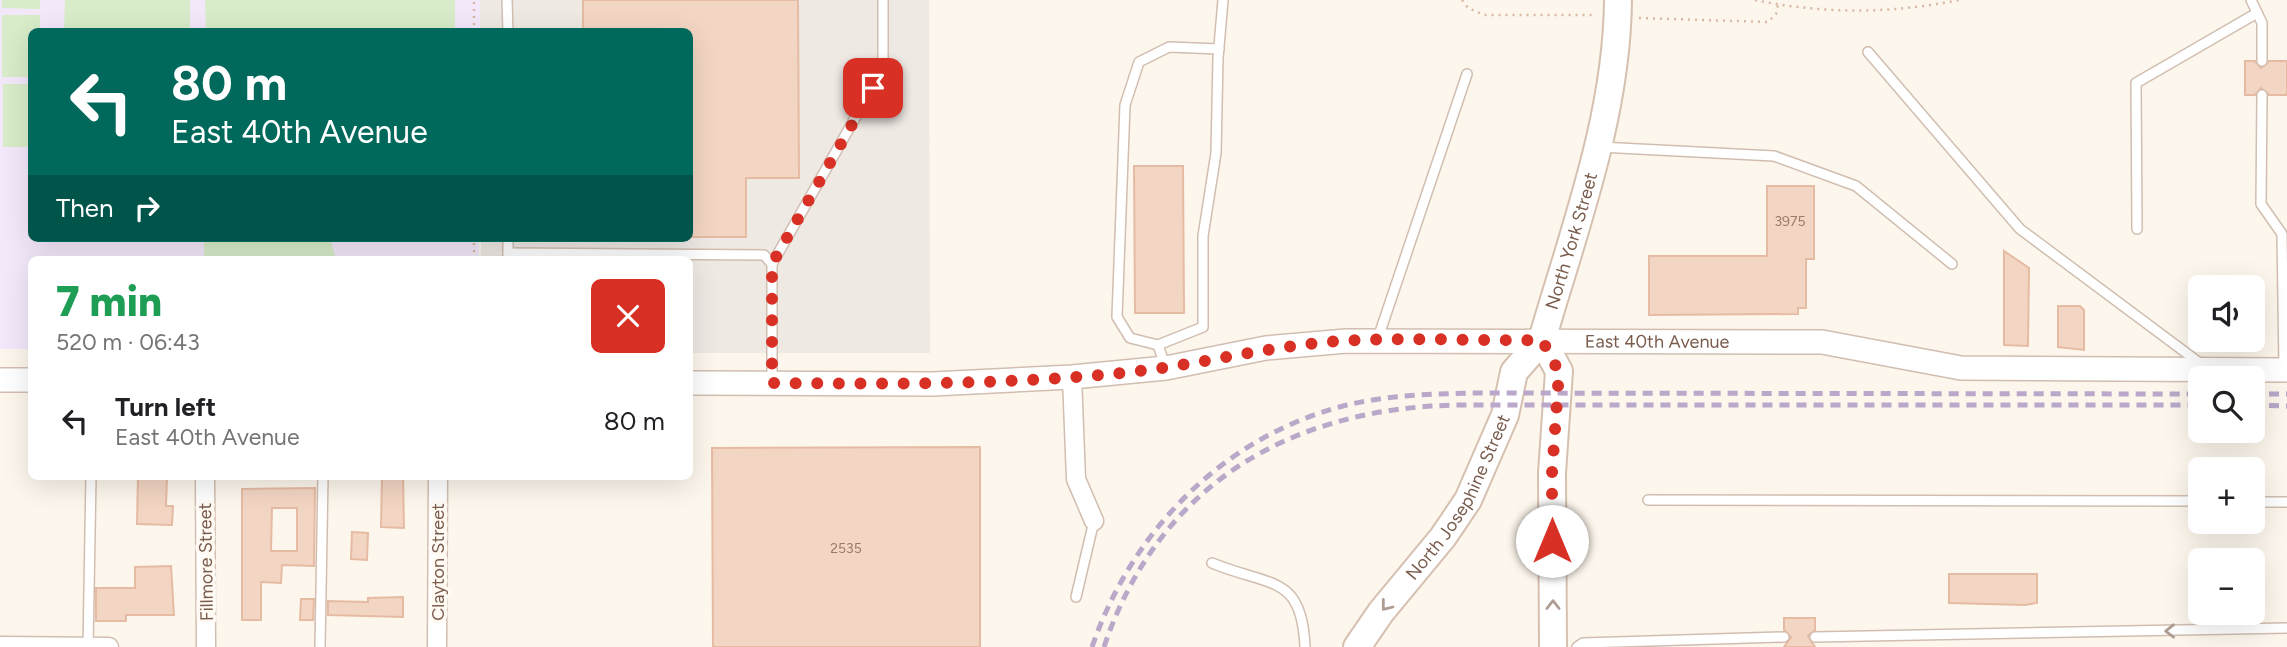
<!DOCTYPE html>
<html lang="en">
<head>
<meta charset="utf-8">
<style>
  :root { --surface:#fff; --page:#f2f2f2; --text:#202124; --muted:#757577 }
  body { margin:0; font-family:Figtree,sans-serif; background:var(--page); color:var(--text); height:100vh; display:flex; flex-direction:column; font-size:26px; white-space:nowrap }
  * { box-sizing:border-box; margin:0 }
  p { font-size:23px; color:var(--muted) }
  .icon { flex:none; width:38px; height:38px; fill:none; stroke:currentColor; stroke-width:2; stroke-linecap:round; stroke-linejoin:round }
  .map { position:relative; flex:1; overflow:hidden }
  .panel { position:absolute; left:28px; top:256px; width:665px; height:224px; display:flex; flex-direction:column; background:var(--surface); border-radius:10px; box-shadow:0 7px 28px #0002 }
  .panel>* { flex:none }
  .banner { position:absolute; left:28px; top:28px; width:665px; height:214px; border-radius:10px; box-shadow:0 7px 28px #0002; background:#00695c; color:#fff; overflow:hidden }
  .buttons { position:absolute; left:2188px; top:275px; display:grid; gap:14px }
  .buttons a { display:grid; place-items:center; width:77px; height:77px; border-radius:10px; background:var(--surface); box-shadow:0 7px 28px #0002; font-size:35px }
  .pin { position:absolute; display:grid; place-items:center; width:60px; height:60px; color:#fff; margin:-30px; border-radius:14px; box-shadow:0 4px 10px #0006 }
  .me { position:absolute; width:77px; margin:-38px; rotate:0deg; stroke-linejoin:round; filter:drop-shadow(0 0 5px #0008) }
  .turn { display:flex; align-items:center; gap:24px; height:147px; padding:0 28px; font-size:32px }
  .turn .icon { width:91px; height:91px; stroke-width:2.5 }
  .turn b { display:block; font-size:49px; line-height:60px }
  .then { display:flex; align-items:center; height:66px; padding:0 28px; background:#0003; gap:14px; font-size:26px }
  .round { display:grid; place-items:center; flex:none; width:74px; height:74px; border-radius:10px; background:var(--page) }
  .headline { display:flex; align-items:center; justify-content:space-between; height:119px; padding:0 28px }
  h1 { font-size:42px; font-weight:800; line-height:52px; color:#1e9e55 }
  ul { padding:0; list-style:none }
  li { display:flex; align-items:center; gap:21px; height:91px; padding:0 28px }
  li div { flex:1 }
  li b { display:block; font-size:26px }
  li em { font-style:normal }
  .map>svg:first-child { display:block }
  .industrial { fill:#efe9e4 }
  .education { fill:#f3e8fa }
  .green { fill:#d8ecc9 }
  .building { fill:#f3d5c3; stroke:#e6bba3; stroke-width:2; fill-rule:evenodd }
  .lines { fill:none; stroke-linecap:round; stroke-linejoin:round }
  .service-casing { stroke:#d1beb0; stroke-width:12 }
  .minor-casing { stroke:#d1beb0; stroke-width:21 }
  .tertiary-casing { stroke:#d1beb0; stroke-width:26 }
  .secondary-casing { stroke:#d6c0b0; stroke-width:30 }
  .path { stroke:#d9b8a5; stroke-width:2.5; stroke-dasharray:2 5; stroke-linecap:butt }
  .service { stroke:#fff; stroke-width:9 }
  .minor { stroke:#fff; stroke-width:18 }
  .tertiary { stroke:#fff; stroke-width:23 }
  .secondary { stroke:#fff; stroke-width:26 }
  .rail { stroke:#b9a8c9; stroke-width:5; stroke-dasharray:10 7; stroke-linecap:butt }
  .oneway { stroke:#af9d94 }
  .route { stroke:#d93025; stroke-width:12; stroke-dasharray:0 21.6 }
  .labels { text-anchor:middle; stroke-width:7; stroke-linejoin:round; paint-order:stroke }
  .number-label { font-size:14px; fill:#987a6a }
  .street-label { font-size:18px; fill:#7a5c4d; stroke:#fffaf3 }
</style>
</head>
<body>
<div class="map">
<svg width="2287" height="647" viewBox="0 0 2287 647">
  <rect width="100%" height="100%" fill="#fdf6ec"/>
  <polygon class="industrial" points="480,0 929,0 930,353 690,353 690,259 481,259 481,238 690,238 690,32 480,31"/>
  <polygon class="education" points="0,0 480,0 480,31 32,32 32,238 479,238 479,259 32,259 31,349 0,349"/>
  <g class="green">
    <polygon points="2,0 40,0 40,9 2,8"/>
    <polygon points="65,0 190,0 190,31 64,31"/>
    <polygon points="205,0 455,0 455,31 206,31"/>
    <polygon points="2,15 40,15 40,31 32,32 31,77 2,77"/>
    <rect x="3" y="84" width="28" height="63"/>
    <polygon points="204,238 330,238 336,259 204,259"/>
  </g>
  <g class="building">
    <polygon points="583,0 798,0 799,178 746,178 746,237 690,237 690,32 583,32"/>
    <polygon points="2245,61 2255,61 2261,68 2269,61 2287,61 2287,95 2269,95 2261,88 2255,95 2245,95"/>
    <polygon points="1134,166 1183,166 1184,313 1135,313"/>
    <polygon points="1767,186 1814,186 1814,259 1806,259 1806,308 1798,308 1798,314 1649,315 1649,256 1767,256"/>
    <polygon points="2004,251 2029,268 2028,346 2004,345"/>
    <polygon points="2058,306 2080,306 2084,310 2084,350 2058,347"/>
    <polygon points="980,447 980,647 713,647 712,448"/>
    <polygon points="138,476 167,476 166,506 173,506 172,525 137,524"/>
    <polygon points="382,476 403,476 404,528 381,527"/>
    <path d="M315,488L314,566L282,565L281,583L261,582V620H242V489ZM272,508H297V551H271Z"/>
    <polygon points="352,532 368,533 367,560 351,559"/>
    <polygon points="171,566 174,615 126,615 126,621 96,621 96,588 135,588 135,567"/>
    <polygon points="1949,574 2037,574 2037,603 2025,605 1949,603"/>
    <polygon points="403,597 403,617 328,615 328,601 368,602 368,598"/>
    <polygon points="301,599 314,599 313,620 300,620"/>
    <polygon points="1784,618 1815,618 1815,630 1808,636 1815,647 1784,647 1791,637 1784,630"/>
  </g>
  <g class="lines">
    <g class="service-casing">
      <g id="service">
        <polyline points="507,0 508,32"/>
        <polyline points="2251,0 2262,23 2262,61"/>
        <polyline points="1868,52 2020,229 2201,364"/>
        <polyline points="2262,95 2261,204 2282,234 2284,368"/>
        <polyline points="1600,147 1774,156 1856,186 1952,264"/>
        <polyline points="2137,229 2136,83 2257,13"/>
        <polyline points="508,238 508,253"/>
        <polyline points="508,259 508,253 764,255 772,264 772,382"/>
        <polyline points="772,264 883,69 883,0"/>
        <polyline points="1377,341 1467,74"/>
        <polyline points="1158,345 1203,327 1203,236 1216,153 1218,58 1223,0"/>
        <polyline points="1166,368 1158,345 1130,338 1117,317 1125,105 1139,62 1169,47 1219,49"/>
        <polyline points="1648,500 2200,501"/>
        <polyline points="2252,502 2287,502"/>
        <path d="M1212,563C1270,587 1302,574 1305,647"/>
        <polyline points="1076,597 1094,521"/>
        <polyline points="1815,637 2287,628"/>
        <polyline points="88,647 91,476"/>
        <polyline points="320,647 323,476"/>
        <polyline points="1577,647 1583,643 1784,637"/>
      </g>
    </g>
    <g class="minor-casing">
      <g id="minor">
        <polyline points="1072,377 1076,479 1094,521"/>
        <polyline points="205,476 206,647"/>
        <polyline points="0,646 109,647"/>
        <polyline points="437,647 438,476"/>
      </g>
    </g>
    <g class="tertiary-casing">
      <g id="tertiary">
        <polyline points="0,380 32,380"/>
        <path id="s1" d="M690,383L933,384L1072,377L1166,368L1266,348L1346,341L1822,342L1961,368L2287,370"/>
      </g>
    </g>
    <g class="secondary-casing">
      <g id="secondary">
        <path id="s2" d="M1357,647L1381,612L1443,537L1468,500L1505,415L1514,372L1542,340"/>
        <path id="s3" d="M1553,647L1552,473L1559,371L1542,340C1574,229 1617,117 1618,0"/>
      </g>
    </g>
    <g class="path">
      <polyline points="1462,0 1468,8 1484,15 1593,15"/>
      <path d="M1755,0C1823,14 1890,14 1959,0"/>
      <polyline points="1639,18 1768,22 1776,14 1778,5"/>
      <polyline points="474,32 474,0"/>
      <polyline points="474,259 474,238"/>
    </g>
    <use href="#service" class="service"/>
    <use href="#minor" class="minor"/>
    <use href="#tertiary" class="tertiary"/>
    <use href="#secondary" class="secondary"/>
    <g class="rail">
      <polyline points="2252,394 2287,394"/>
      <polyline points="2252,405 2287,406"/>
      <path d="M1092,647C1132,531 1222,438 1343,406C1386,395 1431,394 1475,393L2200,394"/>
      <path d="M1104,647C1159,483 1293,407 1460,405H2200"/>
    </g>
  </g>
  <defs><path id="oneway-chevron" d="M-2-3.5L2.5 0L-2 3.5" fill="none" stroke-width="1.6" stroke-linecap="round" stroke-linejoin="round" transform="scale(1.75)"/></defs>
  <g class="oneway">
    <use href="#oneway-chevron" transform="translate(1553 605) rotate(-90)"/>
    <use href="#oneway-chevron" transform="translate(1386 606) rotate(128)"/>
    <use href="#oneway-chevron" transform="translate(2170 631) rotate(179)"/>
  </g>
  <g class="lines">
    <path class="route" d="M873,88L772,264V383C888,384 1005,385 1121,373C1195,366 1267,346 1341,341C1408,337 1476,341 1542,340L1559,372L1552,473V541"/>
  </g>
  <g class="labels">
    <g class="number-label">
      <text x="1790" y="226">3975</text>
      <text x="846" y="553">2535</text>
    </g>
    <g class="street-label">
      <text dy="6" stroke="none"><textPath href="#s3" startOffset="415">North York Street</textPath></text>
      <text dy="6" stroke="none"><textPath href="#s1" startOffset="970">East 40th Avenue</textPath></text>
      <text dy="6" stroke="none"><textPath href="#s2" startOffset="182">North Josephine Street</textPath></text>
      <text transform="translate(206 562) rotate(-91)" y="6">Fillmore Street</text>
      <text transform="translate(438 562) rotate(-90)" y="6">Clayton Street</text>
    </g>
  </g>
</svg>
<div class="buttons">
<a><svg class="icon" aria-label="sound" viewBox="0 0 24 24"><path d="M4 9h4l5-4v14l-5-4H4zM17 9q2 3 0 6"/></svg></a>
<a><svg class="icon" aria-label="search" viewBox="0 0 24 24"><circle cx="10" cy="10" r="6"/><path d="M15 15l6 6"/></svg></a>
<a>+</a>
<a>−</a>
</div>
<div class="pin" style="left:873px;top:88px;background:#d93025"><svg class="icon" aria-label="arrive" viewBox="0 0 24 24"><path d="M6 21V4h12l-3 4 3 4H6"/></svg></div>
<svg class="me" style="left:1552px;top:541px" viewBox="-20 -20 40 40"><circle r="19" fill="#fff"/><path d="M0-13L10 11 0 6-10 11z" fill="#d93025"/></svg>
<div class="banner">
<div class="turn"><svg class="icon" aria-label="left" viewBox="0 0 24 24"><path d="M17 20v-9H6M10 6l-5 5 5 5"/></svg><div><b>80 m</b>East 40th Avenue</div></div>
<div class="then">Then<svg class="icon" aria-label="right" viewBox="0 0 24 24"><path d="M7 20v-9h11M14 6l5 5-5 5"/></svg></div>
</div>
<section class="panel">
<div class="headline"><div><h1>7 min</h1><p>520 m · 06:43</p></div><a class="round" style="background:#d93025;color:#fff"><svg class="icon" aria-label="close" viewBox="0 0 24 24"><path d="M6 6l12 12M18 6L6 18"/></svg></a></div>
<ul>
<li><svg class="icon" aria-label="left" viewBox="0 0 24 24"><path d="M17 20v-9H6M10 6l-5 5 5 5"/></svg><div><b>Turn left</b><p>East 40th Avenue</p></div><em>80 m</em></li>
</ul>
</section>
</div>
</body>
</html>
